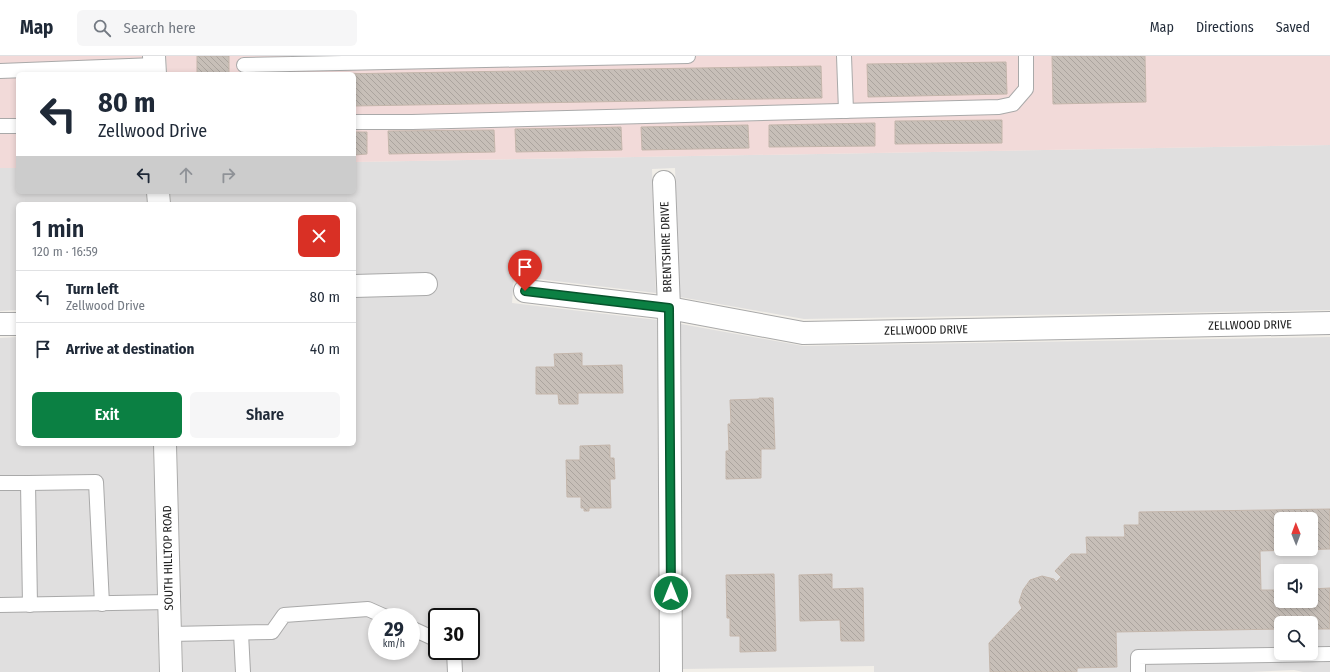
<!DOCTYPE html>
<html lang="en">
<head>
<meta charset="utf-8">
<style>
  :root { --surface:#fff; --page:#f6f6f7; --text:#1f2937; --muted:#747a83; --line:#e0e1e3; --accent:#0b8043 }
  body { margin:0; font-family:"Fira Sans Condensed",sans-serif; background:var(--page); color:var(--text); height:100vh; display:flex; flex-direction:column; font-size:15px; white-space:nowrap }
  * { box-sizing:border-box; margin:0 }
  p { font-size:13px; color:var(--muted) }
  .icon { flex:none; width:22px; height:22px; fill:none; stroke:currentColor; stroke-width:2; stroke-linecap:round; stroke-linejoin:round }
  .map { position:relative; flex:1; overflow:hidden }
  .drawer { position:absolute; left:16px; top:146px; width:340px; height:244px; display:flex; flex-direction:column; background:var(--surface); border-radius:6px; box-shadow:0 2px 6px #0003 }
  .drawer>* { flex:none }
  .guide { position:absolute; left:16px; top:16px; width:340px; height:122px; border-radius:6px; box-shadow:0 2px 6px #0003; background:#fff; color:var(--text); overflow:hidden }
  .needle { width:26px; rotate:359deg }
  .fabs { position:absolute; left:1274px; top:456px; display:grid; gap:8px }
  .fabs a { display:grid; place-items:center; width:44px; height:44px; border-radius:6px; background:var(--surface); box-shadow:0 2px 6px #0003; font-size:20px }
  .speed { position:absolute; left:368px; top:552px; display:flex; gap:8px; font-size:20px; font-weight:700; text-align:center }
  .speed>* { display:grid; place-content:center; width:52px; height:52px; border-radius:50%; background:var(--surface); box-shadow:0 2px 6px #0003; line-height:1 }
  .speed small { font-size:10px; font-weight:400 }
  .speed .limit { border:2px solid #111; border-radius:6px; background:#fff; color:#111 }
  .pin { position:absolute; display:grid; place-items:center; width:34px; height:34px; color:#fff; margin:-41px -17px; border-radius:50% 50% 50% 0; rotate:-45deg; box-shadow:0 0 4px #0007 }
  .pin .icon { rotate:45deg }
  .me { position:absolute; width:44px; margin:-22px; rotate:0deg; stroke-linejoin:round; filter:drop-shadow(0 0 3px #0008) }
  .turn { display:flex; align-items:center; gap:14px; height:84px; padding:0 16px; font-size:18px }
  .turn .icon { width:52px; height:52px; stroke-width:2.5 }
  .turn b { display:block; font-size:28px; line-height:34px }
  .lanes { display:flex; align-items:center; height:38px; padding:0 16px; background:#0003; justify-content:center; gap:20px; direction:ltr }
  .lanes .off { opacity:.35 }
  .round { display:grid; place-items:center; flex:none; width:42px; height:42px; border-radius:6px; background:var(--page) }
  .summary { display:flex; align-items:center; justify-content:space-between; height:68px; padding:0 16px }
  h1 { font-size:24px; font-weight:600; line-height:30px }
  .action { display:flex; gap:8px; margin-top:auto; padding:8px 16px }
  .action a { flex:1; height:46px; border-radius:6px; background:var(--accent); color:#fff; font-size:16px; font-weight:600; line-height:46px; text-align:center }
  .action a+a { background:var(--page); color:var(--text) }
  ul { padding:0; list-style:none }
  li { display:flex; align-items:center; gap:12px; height:52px; padding:0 16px; border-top:1px solid var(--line) }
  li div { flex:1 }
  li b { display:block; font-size:15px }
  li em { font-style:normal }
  header { display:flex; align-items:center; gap:24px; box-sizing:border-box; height:56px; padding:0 20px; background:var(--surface); border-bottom:1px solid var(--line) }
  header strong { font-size:19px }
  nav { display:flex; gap:22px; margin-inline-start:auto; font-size:14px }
  .search { width:280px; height:36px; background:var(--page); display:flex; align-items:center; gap:10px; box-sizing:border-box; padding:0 14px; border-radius:6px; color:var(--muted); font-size:15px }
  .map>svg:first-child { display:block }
  .residential { fill:#e0dfdf; fill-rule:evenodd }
  .commercial { fill:#f2dad9 }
  .building { fill:url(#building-back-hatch); stroke:#c4b6ab; fill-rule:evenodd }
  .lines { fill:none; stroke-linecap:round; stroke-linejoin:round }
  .lane-casing { stroke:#a9a9a9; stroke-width:16 }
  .street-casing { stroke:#a9a9a9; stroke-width:24 }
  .lane { stroke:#fff; stroke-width:14 }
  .street { stroke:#fff; stroke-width:22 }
  .route-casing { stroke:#07532c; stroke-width:10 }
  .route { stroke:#0b8043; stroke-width:7 }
  .labels { text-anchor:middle; stroke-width:3.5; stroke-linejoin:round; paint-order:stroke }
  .street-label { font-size:12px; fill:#222; stroke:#fff }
</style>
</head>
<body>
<header>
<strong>Map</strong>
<div class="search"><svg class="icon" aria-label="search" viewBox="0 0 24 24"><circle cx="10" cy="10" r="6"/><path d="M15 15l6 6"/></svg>Search here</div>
<nav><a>Map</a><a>Directions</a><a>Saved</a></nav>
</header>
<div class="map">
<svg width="1330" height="616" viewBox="0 0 1330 616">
  <defs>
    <pattern id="building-back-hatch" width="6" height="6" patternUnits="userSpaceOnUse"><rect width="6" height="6" fill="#c7bfb8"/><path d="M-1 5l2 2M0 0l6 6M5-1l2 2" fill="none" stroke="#aba49e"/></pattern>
  </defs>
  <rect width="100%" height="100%" fill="#f2efe9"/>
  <g class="residential">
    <path d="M1330,89V254L804,263L680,241L675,112L652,113L656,237L514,220L512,247L657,264L659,616H183L177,388H354V148H171L170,136H354V106ZM377,561H411V595H377ZM437,561H471V595H437Z"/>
    <polygon points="0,112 18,112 18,136 146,136 147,148 18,148 18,254 0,255"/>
    <path d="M681,268L803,290L1330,281V616H1303L1294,614L1249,616H874V610L683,613ZM1281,463H1311V493H1281ZM1281,515H1311V545H1281ZM1281,567H1311V597H1281Z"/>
    <polygon points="18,281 18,388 153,388 159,616 0,616 0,282"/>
  </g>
  <g class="commercial">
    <polygon points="0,0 142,0 143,18 18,18 18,112 0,112"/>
    <polygon points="166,0 1330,0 1330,89 354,106 354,18 167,18"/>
  </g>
  <g class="building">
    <rect x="197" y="0" width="32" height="18"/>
    <polygon points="1052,0 1145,0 1146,46 1053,48"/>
    <polygon points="1006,6 1007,38 868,41 867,8"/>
    <polygon points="821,10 822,42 354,50 354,18 335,18"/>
    <polygon points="1002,64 1002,87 895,88 895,65"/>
    <polygon points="875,67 875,90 769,91 769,69"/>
    <polygon points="748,69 749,92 642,94 641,71"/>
    <polygon points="621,71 622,94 516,96 515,73"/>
    <polygon points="494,74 495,96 389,98 388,75"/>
    <polygon points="354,76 367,76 367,98 354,99"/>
    <polygon points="582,297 582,310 622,309 623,337 578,337 578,348 559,348 558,338 536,338 536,311 555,311 554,298"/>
    <polygon points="759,342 773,342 775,393 761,393 761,422 726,423 726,395 729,395 728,368 731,368 730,344 759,343"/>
    <polygon points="610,389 610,402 614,402 615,423 610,423 611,452 589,452 589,455 584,455 584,452 581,452 581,441 567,441 566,404 580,404 580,390"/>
    <path d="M1330,453V493L1260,495L1261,534H1281V545H1311V533L1330,532V573H1311V567H1281V573L1116,576L1117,611L1077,612V616H990L989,587L1022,552L1019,546L1023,534L1030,524L1042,520L1054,523L1056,526L1061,521L1055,515L1071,498H1087L1086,481H1125L1124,469H1139V456ZM1281,463H1311V493H1281Z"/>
    <polygon points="774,518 776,595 740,596 740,580 730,580 730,562 727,562 726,519"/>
    <polygon points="832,518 832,533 863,532 864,585 841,585 840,564 800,565 799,519"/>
  </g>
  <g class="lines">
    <g class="lane-casing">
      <g id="lane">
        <polyline points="844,0 846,55"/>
        <polyline points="244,9 688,0"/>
        <polyline points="0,15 155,9"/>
        <polyline points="354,66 412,66 999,51 1013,48 1026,33 1026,0"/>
        <polyline points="0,70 18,70"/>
        <polyline points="0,427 28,427 30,549"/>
        <polyline points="28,427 96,426 102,548"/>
        <polyline points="0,549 169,546"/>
        <polyline points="411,572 437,584"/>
        <polyline points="241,577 243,616"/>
        <polyline points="170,578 272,576 284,559 368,553 386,561"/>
        <polyline points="454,595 455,616"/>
        <polyline points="1138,616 1138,601 1330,598"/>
      </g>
    </g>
    <g class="street-casing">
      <g id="street">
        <polyline points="154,0 155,18"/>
        <polyline points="664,126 669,252 671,616"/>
        <polyline points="158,136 159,148"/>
        <polyline points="354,230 426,228"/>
        <polyline points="525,235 669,252 803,277 1330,267"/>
        <polyline points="0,268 18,268"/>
        <polyline points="165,388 171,616"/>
      </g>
    </g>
    <use href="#lane" class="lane"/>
    <use href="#street" class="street"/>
  </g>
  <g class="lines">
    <g class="route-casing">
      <polyline id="route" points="525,235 669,252 671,537"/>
    </g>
    <use href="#route" class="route"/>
  </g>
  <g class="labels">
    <g class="street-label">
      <text transform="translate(666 191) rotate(-92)" y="4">BRENTSHIRE DRIVE</text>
      <text transform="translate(1250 269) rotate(-1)" y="4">ZELLWOOD DRIVE</text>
      <text transform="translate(926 274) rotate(-1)" y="4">ZELLWOOD DRIVE</text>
      <text transform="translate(168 502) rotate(-91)" y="4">SOUTH HILLTOP ROAD</text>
    </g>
  </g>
</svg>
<div class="fabs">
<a><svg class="needle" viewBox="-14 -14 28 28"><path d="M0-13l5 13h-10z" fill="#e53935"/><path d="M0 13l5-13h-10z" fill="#747a83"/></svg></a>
<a><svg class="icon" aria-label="sound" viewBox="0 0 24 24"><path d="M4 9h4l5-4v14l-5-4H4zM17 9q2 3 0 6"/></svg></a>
<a><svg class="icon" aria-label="search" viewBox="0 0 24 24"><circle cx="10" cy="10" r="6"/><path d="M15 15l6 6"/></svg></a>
</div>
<div class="speed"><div>29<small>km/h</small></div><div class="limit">30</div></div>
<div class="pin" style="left:525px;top:235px;background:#d93025"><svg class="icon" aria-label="arrive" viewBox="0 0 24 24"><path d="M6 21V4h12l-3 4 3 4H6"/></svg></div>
<svg class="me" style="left:671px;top:537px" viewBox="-20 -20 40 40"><circle r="17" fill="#0b8043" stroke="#fff" stroke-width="3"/><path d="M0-11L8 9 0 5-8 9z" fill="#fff"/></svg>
<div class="guide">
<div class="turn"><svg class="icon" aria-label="left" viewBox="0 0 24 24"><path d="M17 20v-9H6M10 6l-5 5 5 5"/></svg><div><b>80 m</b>Zellwood Drive</div></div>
<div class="lanes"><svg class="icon" aria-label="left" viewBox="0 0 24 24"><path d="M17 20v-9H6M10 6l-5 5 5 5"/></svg><svg class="icon off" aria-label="ahead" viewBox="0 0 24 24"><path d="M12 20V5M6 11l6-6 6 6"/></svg><svg class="icon off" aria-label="right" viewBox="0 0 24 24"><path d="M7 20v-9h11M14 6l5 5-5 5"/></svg></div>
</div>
<section class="drawer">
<div class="summary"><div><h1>1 min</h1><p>120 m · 16:59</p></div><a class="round" style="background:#d93025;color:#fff"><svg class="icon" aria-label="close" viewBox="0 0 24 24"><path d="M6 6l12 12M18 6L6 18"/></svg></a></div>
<ul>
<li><svg class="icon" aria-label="left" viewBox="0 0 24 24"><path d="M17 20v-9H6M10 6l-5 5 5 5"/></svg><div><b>Turn left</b><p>Zellwood Drive</p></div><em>80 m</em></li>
<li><svg class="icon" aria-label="arrive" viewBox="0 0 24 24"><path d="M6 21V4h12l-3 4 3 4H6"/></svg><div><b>Arrive at destination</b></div><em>40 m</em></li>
</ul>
<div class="action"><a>Exit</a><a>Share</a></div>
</section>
</div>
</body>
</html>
